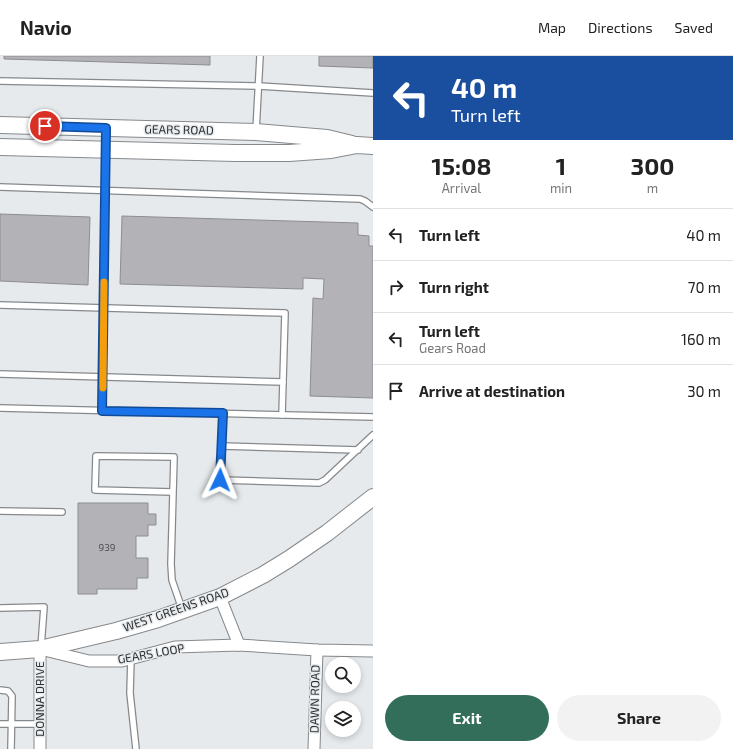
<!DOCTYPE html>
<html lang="en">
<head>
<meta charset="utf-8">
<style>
  :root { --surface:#fff; --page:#f2f2f2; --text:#222; --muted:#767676; --line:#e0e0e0; --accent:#326e59 }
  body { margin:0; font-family:"Exo 2",sans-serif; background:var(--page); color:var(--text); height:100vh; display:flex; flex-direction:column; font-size:15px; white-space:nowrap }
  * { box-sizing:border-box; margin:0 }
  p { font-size:13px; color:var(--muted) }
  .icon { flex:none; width:22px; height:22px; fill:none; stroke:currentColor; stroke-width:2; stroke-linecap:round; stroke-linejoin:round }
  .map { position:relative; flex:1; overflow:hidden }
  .panel { display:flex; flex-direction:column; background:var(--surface); width:360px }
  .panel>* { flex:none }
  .top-card { background:#1a4fa0; color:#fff; overflow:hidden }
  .buttons { position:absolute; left:325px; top:601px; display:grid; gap:8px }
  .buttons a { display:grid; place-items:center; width:36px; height:36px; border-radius:50%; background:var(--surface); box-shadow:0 2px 6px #0003; font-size:20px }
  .pin { position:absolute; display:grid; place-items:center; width:34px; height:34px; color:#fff; margin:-17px; border:2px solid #fff; border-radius:50%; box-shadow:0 1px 4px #0007 }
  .me { position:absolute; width:44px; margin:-22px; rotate:2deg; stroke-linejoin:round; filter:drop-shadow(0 0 3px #0008) }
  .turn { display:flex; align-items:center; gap:14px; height:84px; padding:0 12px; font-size:18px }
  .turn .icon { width:52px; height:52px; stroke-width:2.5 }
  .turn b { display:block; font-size:28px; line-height:34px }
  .eta { display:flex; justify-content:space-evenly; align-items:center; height:68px; text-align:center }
  .eta b { font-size:24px; font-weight:700; line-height:28px }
  .button { display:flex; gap:8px; margin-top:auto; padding:8px 12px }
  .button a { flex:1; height:46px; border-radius:24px; background:var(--accent); color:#fff; font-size:16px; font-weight:700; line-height:46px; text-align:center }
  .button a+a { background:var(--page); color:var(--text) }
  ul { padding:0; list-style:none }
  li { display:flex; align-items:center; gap:12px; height:52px; padding:0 12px; border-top:1px solid var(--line) }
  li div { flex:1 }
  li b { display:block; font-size:15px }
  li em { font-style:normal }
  header { display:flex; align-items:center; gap:24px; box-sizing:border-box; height:56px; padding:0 20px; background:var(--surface); border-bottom:1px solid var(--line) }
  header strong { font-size:19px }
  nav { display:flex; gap:22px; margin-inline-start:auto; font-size:14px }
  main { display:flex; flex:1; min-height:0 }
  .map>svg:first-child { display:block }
  .building { fill:#b3b2b6; stroke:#8d8d91 }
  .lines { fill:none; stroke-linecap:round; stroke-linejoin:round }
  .lane-casing { stroke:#86898c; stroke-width:8 }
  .street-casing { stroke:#86898c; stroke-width:13 }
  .secondary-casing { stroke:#86898c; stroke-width:18 }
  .lane { stroke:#fff; stroke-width:5.5 }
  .street { stroke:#fff; stroke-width:11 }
  .secondary { stroke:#fff; stroke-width:16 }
  .route-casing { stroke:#114b97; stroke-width:10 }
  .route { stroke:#1a73e8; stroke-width:7 }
  .slow { stroke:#f59e0b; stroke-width:7 }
  .labels { text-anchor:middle; stroke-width:3; stroke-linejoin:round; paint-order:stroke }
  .number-label { font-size:10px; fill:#4f5052 }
  .street-label { font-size:12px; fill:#2e3031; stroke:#e6eaed }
</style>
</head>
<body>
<header>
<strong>Navio</strong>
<nav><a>Map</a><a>Directions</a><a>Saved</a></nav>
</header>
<main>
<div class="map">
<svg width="373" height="693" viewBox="0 0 373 693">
  <rect width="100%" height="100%" fill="#e6eaed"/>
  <g class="building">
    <polygon points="4,0 210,0 210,9 4,3"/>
    <polygon points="319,0 373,0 373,12 319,10"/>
    <polygon points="0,158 90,161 88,229 0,225"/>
    <polygon points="122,160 358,167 358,179 369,180 369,190 373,190 373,342 310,340 313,242 323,243 324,223 303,222 303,233 120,228"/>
    <polygon points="78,447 148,447 148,458 156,458 156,469 148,469 148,480 136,480 136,502 148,502 148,522 137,522 137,533 97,533 97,538 78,538"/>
  </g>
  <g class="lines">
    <g class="lane-casing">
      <g id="lane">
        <polyline points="0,25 259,30 373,37"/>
        <polyline points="256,75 260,0"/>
        <polyline points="0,131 360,143 365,145 373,151"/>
        <polyline points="0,249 285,257 282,359"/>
        <polyline points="0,318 283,326"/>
        <polyline points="0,352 373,361"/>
        <polyline points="102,355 106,95"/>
        <polyline points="223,357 220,424 319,427 325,424 373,379"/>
        <polyline points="222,390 358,394"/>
        <polyline points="173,436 95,434 96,400 174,401 171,508 172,524 182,553"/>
        <polyline points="0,455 62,456"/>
        <polyline points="0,552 44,551 41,591"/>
        <polyline points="131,603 130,637 136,693"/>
        <polyline points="0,634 8,635 12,640 11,693"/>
        <polyline points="0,668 40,668"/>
      </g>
    </g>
    <g class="street-casing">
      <g id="street">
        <polyline points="220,541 239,589"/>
        <polyline points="40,693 40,593 89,605 122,605 175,591 239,589 317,594 373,595"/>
        <polyline points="314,693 317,594"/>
      </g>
    </g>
    <g class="secondary-casing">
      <g id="secondary">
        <polyline points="0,69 256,76 327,82 352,88"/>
        <polyline points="0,91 235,97 289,97 331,94 357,89 373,90"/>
        <polyline points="0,596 40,593 116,575 158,563 220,541 263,519 289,503 327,477 373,441"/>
      </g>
    </g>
    <use href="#lane" class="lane"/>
    <use href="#street" class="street"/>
    <use href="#secondary" class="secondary"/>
  </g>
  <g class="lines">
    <g class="route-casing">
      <polyline id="route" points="45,70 106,72 102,355 223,357 220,424"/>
    </g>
    <use href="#route" class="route"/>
    <polyline class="slow" points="103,332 104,226"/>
  </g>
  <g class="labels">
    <g class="number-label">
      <text x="107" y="495">939</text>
    </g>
    <g class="street-label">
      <text transform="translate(179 74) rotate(1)" y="4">GEARS ROAD</text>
      <text transform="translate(176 554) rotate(-19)" y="4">WEST GREENS ROAD</text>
      <text transform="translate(151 598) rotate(-10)" y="4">GEARS LOOP</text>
      <text transform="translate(40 643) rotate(-90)" y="4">DONNA DRIVE</text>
      <text transform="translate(315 643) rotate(-89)" y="4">DAWN ROAD</text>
    </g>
  </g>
</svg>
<div class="buttons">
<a><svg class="icon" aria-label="search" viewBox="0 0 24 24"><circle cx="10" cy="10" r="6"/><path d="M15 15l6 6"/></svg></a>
<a><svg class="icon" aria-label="layers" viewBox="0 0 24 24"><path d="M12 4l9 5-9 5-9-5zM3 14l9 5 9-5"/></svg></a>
</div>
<div class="pin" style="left:45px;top:70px;background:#d93025"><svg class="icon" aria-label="arrive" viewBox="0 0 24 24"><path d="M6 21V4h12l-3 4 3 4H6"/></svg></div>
<svg class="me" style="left:220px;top:424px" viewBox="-20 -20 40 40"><path d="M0-17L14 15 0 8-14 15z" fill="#1a73e8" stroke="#fff" stroke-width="4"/></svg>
</div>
<section class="panel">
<div class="top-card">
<div class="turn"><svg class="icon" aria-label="left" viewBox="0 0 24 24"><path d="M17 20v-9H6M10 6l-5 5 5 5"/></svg><div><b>40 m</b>Turn left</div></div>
</div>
<div class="eta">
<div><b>15:08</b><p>Arrival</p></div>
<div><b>1</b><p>min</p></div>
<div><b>300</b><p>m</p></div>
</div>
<ul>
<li><svg class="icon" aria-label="left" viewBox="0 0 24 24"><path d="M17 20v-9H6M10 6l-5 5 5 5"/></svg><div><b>Turn left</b></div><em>40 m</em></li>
<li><svg class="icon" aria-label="right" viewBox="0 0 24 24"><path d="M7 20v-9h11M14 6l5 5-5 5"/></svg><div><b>Turn right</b></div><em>70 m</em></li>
<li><svg class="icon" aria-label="left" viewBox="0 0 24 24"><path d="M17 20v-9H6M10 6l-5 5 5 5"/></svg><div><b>Turn left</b><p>Gears Road</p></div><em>160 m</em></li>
<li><svg class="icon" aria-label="arrive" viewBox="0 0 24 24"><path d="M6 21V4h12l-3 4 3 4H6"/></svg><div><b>Arrive at destination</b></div><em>30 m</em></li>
</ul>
<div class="button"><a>Exit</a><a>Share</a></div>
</section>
</main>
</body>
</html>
